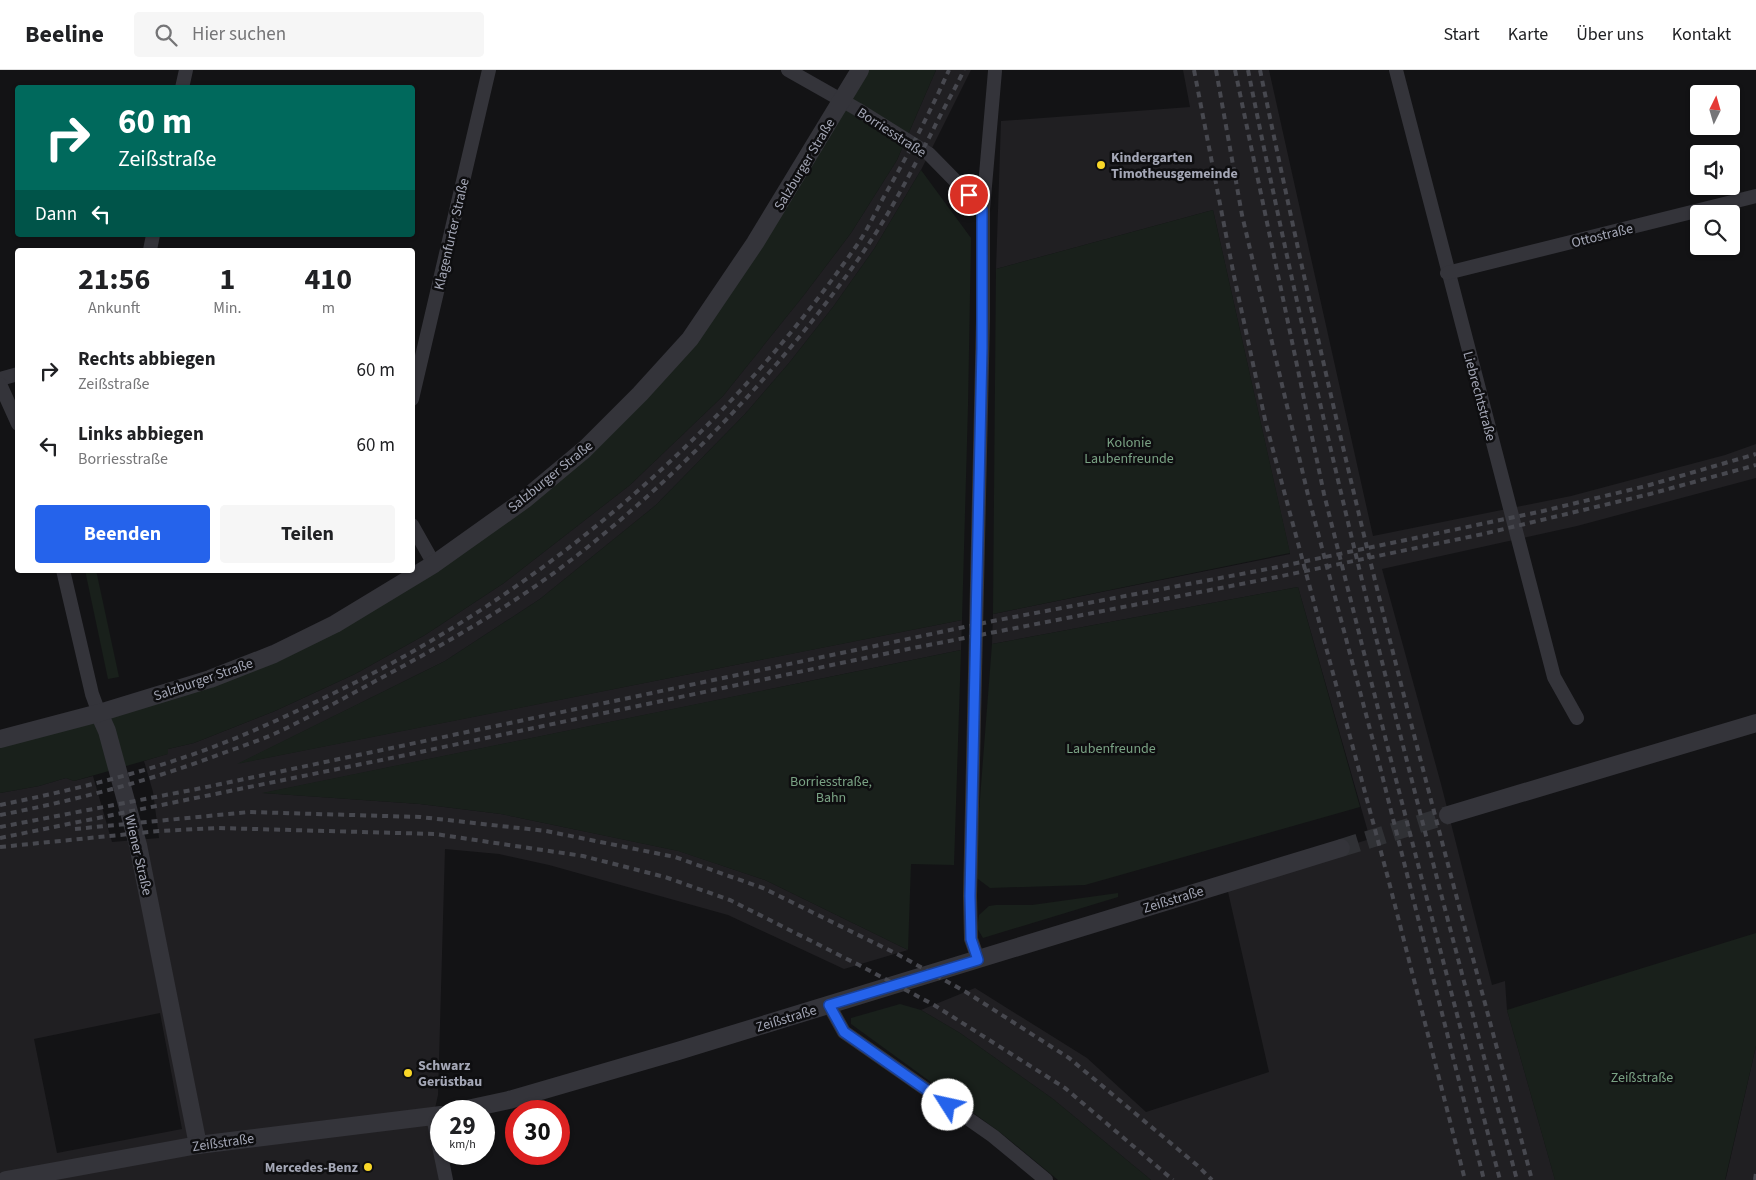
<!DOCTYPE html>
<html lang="de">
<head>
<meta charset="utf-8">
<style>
  :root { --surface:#fff; --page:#f6f6f6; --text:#202124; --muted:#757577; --line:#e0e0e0; --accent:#2563eb }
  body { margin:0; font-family:"Source Sans 3",sans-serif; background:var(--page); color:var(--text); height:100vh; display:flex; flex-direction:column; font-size:19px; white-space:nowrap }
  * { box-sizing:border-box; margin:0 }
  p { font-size:16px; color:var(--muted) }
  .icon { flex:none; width:28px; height:28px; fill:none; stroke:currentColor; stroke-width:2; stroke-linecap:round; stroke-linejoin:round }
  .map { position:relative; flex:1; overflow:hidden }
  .sheet { position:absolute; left:15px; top:178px; width:400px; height:325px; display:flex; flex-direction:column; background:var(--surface); border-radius:5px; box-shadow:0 1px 4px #0004 }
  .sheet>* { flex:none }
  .hud { position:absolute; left:15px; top:15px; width:400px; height:152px; border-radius:5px; box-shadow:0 1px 4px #0004; background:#00695c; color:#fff; overflow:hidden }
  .needle { width:32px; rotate:5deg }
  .fabs { position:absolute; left:1690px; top:15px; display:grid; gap:10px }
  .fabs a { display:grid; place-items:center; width:50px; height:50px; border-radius:5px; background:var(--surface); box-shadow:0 1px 4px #0004; font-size:25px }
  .speed { position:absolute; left:430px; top:1030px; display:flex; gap:10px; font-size:25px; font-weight:700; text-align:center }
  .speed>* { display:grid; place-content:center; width:65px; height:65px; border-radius:50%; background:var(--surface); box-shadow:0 1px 4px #0004; line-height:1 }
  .speed small { font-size:12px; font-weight:400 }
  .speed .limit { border:8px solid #d22; background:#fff; color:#111 }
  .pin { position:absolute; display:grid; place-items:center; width:42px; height:42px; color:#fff; margin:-21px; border:2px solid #fff; border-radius:50%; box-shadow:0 1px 5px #0007 }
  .me { position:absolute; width:55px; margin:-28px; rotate:305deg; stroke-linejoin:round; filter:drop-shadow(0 0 4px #0008) }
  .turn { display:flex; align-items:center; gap:18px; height:105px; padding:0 20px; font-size:22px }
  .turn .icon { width:65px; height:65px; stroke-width:2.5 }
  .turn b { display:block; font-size:35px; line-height:42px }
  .then { display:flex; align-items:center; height:48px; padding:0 20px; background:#0003; gap:10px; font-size:19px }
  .eta { display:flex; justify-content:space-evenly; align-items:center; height:85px; text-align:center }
  .eta b { font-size:30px; font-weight:700; line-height:35px }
  .primary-button { display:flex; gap:10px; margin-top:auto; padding:10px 20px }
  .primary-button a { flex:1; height:58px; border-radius:5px; background:var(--accent); color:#fff; font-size:20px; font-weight:700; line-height:58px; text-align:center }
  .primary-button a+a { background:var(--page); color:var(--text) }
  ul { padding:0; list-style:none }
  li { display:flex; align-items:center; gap:15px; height:75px; padding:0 20px }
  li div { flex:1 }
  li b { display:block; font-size:19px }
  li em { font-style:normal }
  header { display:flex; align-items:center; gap:30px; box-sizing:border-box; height:70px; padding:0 25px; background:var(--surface); border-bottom:1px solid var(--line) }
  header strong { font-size:24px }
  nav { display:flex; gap:28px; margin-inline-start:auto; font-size:18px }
  .search { width:350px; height:45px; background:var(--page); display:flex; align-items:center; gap:12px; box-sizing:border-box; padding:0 18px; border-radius:5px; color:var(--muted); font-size:19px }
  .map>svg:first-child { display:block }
  .built { fill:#201f22; fill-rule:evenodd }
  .green { fill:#19201b }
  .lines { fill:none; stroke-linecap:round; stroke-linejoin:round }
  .tertiary-tunnel { stroke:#303135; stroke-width:18; stroke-dasharray:18 9; stroke-linecap:butt }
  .minor { stroke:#34343a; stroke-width:14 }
  .tertiary { stroke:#34343a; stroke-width:18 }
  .rail { stroke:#47484f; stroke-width:4; stroke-dasharray:6 5; stroke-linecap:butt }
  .route-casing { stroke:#184099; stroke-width:12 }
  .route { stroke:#2563eb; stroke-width:9 }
  .poi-dot { fill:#f9d728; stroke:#0e0e10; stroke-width:2 }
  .labels { text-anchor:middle; stroke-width:5; stroke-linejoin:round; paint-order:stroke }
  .street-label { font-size:14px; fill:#a4a7b6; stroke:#0e0e10 }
  .poi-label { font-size:14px; font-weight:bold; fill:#a4a7b6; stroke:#0e0e10; text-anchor:start }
  .park-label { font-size:14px; fill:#7aa284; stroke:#0e0e10 }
</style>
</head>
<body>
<header>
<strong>Beeline</strong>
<div class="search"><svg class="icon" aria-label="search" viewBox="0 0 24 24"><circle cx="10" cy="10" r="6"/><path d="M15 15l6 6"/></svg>Hier suchen</div>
<nav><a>Start</a><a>Karte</a><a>Über uns</a><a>Kontakt</a></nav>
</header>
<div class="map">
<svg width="1756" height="1110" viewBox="0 0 1756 1110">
  <rect width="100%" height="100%" fill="#131315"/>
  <g class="built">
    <path d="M936,0H971L921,100L874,179L833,237L789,293L745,344L656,435L540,529L445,591L240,693L962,550L961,580L264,723L420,734L501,744L679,781L765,810L908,880L844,899L728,845L549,795L499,784L445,779L438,1025L433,1047L446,1110H0V723L39,716L66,708L74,711L93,706L112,772L159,768L153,722L144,691L167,684L168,679L194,673L275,641L355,604L425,565L504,513L630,415L723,326L804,225L851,163L897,90ZM160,943L182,1059L57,1083L34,969Z"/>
    <polygon points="1183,0 1269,0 1373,466 1571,426 1725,385 1756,374 1756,408 1577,456 1382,499 1441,714 1492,915 1505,911 1507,940 1555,1110 1151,1110 1053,1029 960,963 921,940 975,918 1087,988 1146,1042 1269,1002 1226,813 1370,769 1298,517 992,574 993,544 1290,484 1213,140 996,199 1001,51 1190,37"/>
    <polygon points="1756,976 1756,1110 1725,1110 1726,1108"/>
  </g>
  <g class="green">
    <polygon points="860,0 936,0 897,90 851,163 804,225 723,326 630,415 504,513 425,565 355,604 275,641 194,673 168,679 168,684 74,711 66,708 39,716 0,723 0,669 274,584 524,430 690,269"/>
    <polygon points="921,100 971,168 968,336 962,550 237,694 445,591 540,529 656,435 745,344 789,293 833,237 874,179"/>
    <polygon points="1213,140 1290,483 993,544 996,199"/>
    <polygon points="85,500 96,500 119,607 108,609"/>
    <polygon points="1298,517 1360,737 1085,815 990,818 974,806 992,574"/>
    <polygon points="961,580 954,795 911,794 908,880 765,810 678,781 501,744 420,734 262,723"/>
    <polygon points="1118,823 1118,827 983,868 977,858 979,845 989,836 996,835 1032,835"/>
    <polygon points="1756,863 1756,976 1725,1110 1555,1110 1507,940"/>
    <polygon points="900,934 921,940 960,963 1053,1029 1151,1110 1058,1110 1001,1063 851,954 851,948"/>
  </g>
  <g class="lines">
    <polyline class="tertiary-tunnel" points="1341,778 1448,745"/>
    <g class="minor">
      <polyline points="788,0 857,39 929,84 983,139"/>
      <polyline points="1396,0 1554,607 1577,648"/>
      <polyline points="182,18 186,0"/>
      <polyline points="150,180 153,165"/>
      <polyline points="1447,203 1756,126"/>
      <polyline points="0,309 18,304"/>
      <polyline points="0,314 18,354"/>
      <polyline points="412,329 489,0"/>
      <polyline points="412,455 434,494"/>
      <polyline points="63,500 92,624 99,643"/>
      <polyline points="978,889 971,869 970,826 983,249 983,139 995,1"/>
      <polyline points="829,935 844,962 993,1066 1046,1110"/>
      <polyline points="433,1047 446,1110"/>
    </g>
    <g class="tertiary">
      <polyline points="99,643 107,661 138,775 198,1075"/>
      <polyline points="0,669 99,643 210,609 274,584 335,554 434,494 524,430 585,379 640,324 690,269 755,173 860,0"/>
      <polyline points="1448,745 1756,653"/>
      <polyline points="458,1041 509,1030 678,981 1341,778"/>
      <polyline points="6,1110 198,1075 441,1045"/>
    </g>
    <g class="rail">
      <polyline points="1194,0 1234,206 1266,354 1388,808 1465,1110"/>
      <polyline points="1216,0 1242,145 1308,425 1381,701 1484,1110"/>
      <polyline points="1235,0 1324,424 1393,698 1500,1110"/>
      <path d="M1248,0C1323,373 1418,743 1517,1110"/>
      <path d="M1260,0C1289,139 1319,277 1352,415C1407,648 1471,879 1532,1110"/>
      <path d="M0,735C63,722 127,707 188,686C238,669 285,647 332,624C544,521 724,367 859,172C869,157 877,139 886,123C909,83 930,42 949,0"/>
      <path d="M0,745C77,730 153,710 226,682C242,676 258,671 274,664C310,647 346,627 381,608C448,572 515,534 575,487C683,403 788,292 866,178C890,143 912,100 932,62C942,41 954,21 964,0"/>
      <polyline points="0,757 202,718 993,551 1273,498 1543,441 1646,416 1756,384"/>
      <polyline points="75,759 249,742 420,747 546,761 675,787 763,818 897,884 966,922 1069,988 1198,1096 1212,1110"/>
      <polyline points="0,768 401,686 903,580 1277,507 1483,464 1650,424 1756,395"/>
      <polyline points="0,777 159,761 218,758 435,764 583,786 665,807 730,830 859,895 934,935 1065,1018 1173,1110"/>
      <polyline points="1755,1110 1756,1103"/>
    </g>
  </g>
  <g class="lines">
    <g class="route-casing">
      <polyline id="route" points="948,1035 844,962 829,935 978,890 971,869 970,826 982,278 982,139 969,125"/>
    </g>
    <use href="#route" class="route"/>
  </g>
  <g class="poi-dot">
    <circle cx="1101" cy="95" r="5"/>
    <circle cx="408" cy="1003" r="5"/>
    <circle cx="368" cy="1097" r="5"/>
  </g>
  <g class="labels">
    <g class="street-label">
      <text transform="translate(892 62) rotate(33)" y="5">Borriesstraße</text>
      <text transform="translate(804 94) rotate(-59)" y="5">Salzburger Straße</text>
      <text transform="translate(451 164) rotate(-77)" y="5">Klagenfurter Straße</text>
      <text transform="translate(1602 165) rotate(-14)" y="5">Ottostraße</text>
      <text transform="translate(1480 326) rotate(75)" y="5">Liebrechtstraße</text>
      <text transform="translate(550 406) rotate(-39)" y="5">Salzburger Straße</text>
      <text transform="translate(203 609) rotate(-19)" y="5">Salzburger Straße</text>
      <text transform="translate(139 785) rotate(77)" y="5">Wiener Straße</text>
      <text transform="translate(1173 829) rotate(-17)" y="5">Zeißstraße</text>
      <text transform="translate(786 948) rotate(-17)" y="5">Zeißstraße</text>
      <text transform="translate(223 1072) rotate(-8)" y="5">Zeißstraße</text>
    </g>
    <g class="poi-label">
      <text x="1111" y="92">Kindergarten<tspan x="1111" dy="16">Timotheusgemeinde</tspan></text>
      <text x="418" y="1000">Schwarz<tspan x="418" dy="16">Gerüstbau</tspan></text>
      <text x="358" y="1102" text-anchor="end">Mercedes-Benz</text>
    </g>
    <g class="park-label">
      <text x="1129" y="377">Kolonie<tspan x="1129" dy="16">Laubenfreunde</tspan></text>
      <text x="1111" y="683">Laubenfreunde</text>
      <text x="831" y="716">Borriesstraße,<tspan x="831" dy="16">Bahn</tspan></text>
      <text x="1642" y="1012">Zeißstraße</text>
    </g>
  </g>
</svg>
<div class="fabs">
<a><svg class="needle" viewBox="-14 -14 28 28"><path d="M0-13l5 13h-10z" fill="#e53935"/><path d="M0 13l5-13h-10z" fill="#757577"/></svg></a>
<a><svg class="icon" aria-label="sound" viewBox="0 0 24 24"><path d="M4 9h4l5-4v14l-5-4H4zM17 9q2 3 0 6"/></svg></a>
<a><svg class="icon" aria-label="search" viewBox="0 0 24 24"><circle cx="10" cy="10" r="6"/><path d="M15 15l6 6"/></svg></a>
</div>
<div class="speed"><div>29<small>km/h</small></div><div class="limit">30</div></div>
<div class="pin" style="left:969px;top:125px;background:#d93025"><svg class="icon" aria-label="arrive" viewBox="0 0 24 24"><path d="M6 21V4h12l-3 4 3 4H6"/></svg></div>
<svg class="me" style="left:948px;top:1035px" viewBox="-20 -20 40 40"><circle r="19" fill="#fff"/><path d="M0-13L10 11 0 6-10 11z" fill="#2563eb"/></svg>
<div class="hud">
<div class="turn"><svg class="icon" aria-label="right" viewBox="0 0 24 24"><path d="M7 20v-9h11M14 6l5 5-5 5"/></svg><div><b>60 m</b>Zeißstraße</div></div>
<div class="then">Dann<svg class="icon" aria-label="left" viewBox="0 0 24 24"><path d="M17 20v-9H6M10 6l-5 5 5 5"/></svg></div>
</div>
<section class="sheet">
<div class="eta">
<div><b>21:56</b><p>Ankunft</p></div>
<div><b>1</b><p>Min.</p></div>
<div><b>410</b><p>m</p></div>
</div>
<ul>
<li><svg class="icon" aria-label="right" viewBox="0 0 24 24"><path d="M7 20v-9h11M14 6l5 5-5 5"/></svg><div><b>Rechts abbiegen</b><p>Zeißstraße</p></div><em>60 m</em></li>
<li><svg class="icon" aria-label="left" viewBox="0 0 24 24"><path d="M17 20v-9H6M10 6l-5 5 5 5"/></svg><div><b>Links abbiegen</b><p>Borriesstraße</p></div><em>60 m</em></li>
</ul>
<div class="primary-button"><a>Beenden</a><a>Teilen</a></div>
</section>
</div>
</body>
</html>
